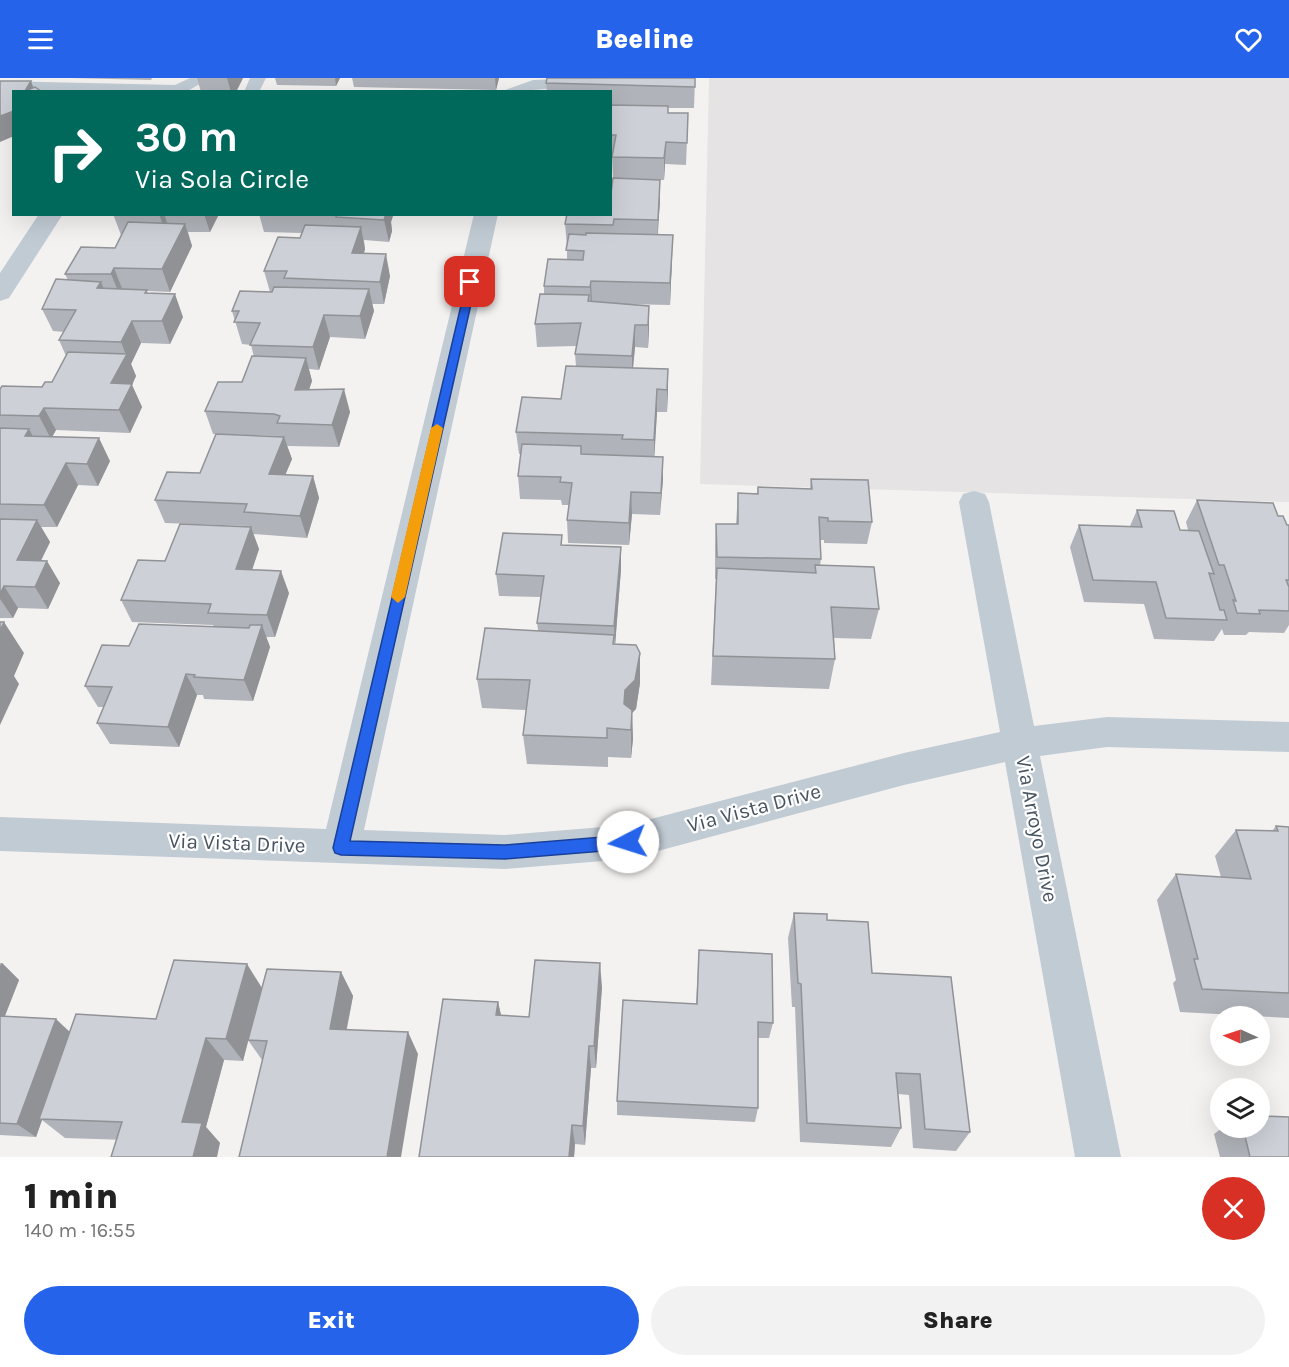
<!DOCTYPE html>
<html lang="en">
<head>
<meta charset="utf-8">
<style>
  :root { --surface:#fff; --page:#f2f2f2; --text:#222; --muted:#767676; --accent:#2563eb }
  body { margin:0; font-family:Karla,sans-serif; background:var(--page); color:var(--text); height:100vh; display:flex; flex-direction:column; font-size:22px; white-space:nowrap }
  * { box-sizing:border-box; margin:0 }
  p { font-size:20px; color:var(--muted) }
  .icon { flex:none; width:33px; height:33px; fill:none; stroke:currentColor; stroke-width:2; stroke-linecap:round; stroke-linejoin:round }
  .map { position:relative; height:1079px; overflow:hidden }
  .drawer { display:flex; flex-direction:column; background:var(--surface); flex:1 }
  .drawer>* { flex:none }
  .hud { position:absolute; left:12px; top:12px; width:600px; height:126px; border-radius:0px; box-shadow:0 6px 24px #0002; background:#00695c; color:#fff; overflow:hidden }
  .needle { width:39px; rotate:273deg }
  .controls { position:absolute; left:1210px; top:928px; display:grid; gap:12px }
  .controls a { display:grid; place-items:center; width:60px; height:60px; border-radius:50%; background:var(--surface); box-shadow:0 6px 24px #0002; font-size:30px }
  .pin { position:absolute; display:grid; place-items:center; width:51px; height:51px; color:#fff; margin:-26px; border-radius:12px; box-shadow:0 3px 9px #0006 }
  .me { position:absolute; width:66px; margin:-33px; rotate:265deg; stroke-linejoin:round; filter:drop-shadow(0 0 4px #0008) }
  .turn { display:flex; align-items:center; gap:21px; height:126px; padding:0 24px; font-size:27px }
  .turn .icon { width:78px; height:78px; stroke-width:2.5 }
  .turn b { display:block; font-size:42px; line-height:51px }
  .round { display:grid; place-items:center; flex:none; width:63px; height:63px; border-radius:32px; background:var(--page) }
  .headline { display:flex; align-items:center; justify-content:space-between; height:102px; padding:0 24px }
  h1 { font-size:36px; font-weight:800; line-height:45px }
  .primary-button { display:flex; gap:12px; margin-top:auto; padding:12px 24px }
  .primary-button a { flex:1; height:69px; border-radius:36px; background:var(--accent); color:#fff; font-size:24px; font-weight:800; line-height:69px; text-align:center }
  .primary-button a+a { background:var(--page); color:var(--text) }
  header { display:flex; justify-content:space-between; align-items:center; height:78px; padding:0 24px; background:var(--accent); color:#fff; font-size:27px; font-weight:800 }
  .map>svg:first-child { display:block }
  .education { fill:#e5e3e3 }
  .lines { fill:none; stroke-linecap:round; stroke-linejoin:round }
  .service { fill:#c1cbd4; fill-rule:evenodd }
  .minor { fill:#c1cbd4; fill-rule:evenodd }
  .wall { fill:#b0b3b9 }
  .shaded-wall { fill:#909296 }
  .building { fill:#cdd0d7; stroke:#909296; stroke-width:1.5 }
  .route { fill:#2563eb; stroke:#184099; stroke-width:1.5 }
  .slow { fill:#f59e0b }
  .labels { text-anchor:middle; stroke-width:4.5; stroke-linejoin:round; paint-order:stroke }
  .street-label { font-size:21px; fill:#485361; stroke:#fff }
</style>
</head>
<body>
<header><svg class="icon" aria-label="menu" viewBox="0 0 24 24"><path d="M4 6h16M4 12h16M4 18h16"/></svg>Beeline<svg class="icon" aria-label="heart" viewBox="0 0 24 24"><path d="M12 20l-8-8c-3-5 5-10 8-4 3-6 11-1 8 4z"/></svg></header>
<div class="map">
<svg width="1289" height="1079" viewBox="0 0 1289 1079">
  <rect width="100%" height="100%" fill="#f4f2f1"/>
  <polygon class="education" points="709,0 1289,0 1289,424 700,406"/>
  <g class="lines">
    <g class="service">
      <polygon points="190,0 210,0 186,14 0,13 0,3 175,7"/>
      <polygon points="250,0 266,0 259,14 244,14"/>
      <polygon points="580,0 586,4 578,9 500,14 533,2"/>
    </g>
    <g class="minor">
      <polygon points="39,136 63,136 9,220 0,223 0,195"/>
      <polygon points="474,136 498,136 364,752 505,757 628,747 904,675 1000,654 959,424 963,416 974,413 985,416 989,424 1034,648 1107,639 1289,644 1289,674 1107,669 1040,678 1121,1079 1075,1079 1005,684 904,707 628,781 505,791 0,773 0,739 326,751"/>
    </g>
  </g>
  <g class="wall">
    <polygon points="72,0 152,0 151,2"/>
    <polygon points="197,0 243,0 236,14 201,14"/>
    <polygon points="275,0 340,0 336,8 277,7"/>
    <polygon points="352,0 499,0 496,12 354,9"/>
    <polygon points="695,0 694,30 668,30 668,35 688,35 686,87 665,86 664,102 660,102 658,157 672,180 670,227 625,226 649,228 649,250 648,270 635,269 633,290 668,291 667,334 657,334 654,378 663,401 660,437 632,436 629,467 568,465 567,442 569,427 562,427 561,422 520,421 518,398 521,376 519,376 516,354 561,321 576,288 575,276 576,268 537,269 535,246 544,216 544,208 567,181 567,168 565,146 611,123 613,101 612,79 610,79 610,14 547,14 546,5"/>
    <polygon points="113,136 219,136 210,154 188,154 192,168 170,214 147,213 148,215 183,239 170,266 141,265 131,286 136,298 132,307 142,329 130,355 56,352 52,359 110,383 98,408 78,407 57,449 41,449 50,464 41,483 60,505 48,531 18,530 13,540 0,540 0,311 42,309 52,304 66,278 59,262 64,254 53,253 42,231 68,202 65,196 115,170 121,157"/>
    <polygon points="259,136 393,136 391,144 392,153 389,164 364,162 365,171 364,175 390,198 384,226 372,226 374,233 365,261 330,259 319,292 309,291 312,303 309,312 350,334 339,369 287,368 292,381 285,397 313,398 319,420 307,460 253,456 259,471 252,492 289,515 275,559 266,559 270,569 253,623 204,621 203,617 197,617 179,669 110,666 97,645 104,629 98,629 85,608 129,568 214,549 213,547 132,544 121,522 165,483 250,449 249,448 165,445 155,422 200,395 282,358 213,356 205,333 242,304 254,279 251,267 242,266 232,233 270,214 264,193 300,160 302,155 264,154"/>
    <polygon points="811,401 872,444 867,466 824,465 824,462 820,462 821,481 820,488 879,531 871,561 834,560 835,581 829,611 711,607 716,501 715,501 715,468 716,446 736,446 738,415 757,415 758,409 810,411"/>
    <polygon points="1197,422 1278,438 1287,447 1289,447 1289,547 1284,555 1249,554 1246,557 1224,557 1222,551 1214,563 1154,561 1144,526 1084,524 1070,469 1079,447 1130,448 1137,432 1180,452 1188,452 1186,444"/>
    <polygon points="562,457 562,467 621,469 621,491 615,566 640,605 636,631 632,635 633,661 631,680 608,679 608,689 527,686 523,657 526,632 482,630 477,601 538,552 537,545 541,519 499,518 496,496"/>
    <polygon points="1276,748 1289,749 1289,940 1180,934 1173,905 1176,902 1157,822 1176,796 1221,799 1215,778 1236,752 1272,753"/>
    <polygon points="794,835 827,842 872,895 970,1054 956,1073 913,1070 909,1017 898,1016 901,1050 891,1069 800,1064 795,929 792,929 788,860"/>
    <polygon points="699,872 773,945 769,960 758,960 758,1030 755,1044 617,1037 617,1023 696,925"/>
    <polygon points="0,885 2,885 19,902 5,938 70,954 156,941 262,910 341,894 353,918 347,951 418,976 262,982 248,962 243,983 224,982 206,1049 220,1065 65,1060 42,1042 36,1059 0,1057"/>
    <polygon points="602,909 596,990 591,990 585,1067 575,1066 574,1079 419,1079 498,924 501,937 529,939"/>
    <polygon points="1222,1050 1260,1050 1289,1079 1220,1079 1214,1056"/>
  </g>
  <g class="shaded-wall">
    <polygon points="227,0 243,0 236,14 231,14"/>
    <polygon points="335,0 340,0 336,8"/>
    <polygon points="495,0 499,0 496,12"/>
    <polygon points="31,3 35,14 25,13"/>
    <polygon points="14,33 14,58 0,64 0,38"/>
    <polygon points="666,64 665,86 664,102 664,80"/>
    <polygon points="660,102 660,124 657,164 658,142"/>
    <polygon points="159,136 164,136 170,153 167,158"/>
    <polygon points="204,136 219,136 210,154"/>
    <polygon points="385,136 393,136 393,138 391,144 392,153 389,164 384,142"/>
    <polygon points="185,146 192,168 170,214 162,191"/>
    <polygon points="361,149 365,171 357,198 352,175"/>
    <polygon points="673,157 672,180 670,227 670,205"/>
    <polygon points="386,176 390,198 384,226 380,204"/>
    <polygon points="114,190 123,213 120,218 111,196"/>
    <polygon points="591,203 592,225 591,231 590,209"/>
    <polygon points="101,204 110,226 97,210"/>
    <polygon points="369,211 374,233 365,261 360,238"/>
    <polygon points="175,216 183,239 170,266 162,243"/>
    <polygon points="649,228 649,250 648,270 648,247"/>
    <polygon points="324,237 330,259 319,292 313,269"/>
    <polygon points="132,243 141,265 131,286 136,298 132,307 142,329 130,355 119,332 111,305 126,277 121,264"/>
    <polygon points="635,247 635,269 632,300 632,278"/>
    <polygon points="306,280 312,303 301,334 295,312"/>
    <polygon points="668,291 668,313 667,334 667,312"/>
    <polygon points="344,311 350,334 339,369 332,347"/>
    <polygon points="657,311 657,334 654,385 654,362"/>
    <polygon points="44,330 56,352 51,361 39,338"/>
    <polygon points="29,351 41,374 25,358"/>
    <polygon points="284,359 292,381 276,419 269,396"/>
    <polygon points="99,360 110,383 98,408 87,386"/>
    <polygon points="663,379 663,401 660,437 661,415"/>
    <polygon points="66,385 78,407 57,449 44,427"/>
    <polygon points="313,398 319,420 307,460 300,438"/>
    <polygon points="631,414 632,436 629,467 629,445"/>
    <polygon points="37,442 50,464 30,504 17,482"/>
    <polygon points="251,449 259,471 245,513 236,491"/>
    <polygon points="621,469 621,491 615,569 614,548"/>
    <polygon points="47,483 60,505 48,531 35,509"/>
    <polygon points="281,493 289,515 275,559 267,537"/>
    <polygon points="4,508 18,530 13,540 0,521 0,516"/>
    <polygon points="4,544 24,575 14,598 19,606 0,647 0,553"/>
    <polygon points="262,547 270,569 253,623 244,602"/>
    <polygon points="640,575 640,605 636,631 632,635 633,661 631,680 631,652 626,641 625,655 624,626 625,612"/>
    <polygon points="186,596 197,617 179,669 168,649"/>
    <polygon points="2,885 19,902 0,950 0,888"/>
    <polygon points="600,885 602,909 596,990 594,968"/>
    <polygon points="247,886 262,910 243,983 226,961"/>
    <polygon points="341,894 353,918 342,973 330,951"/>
    <polygon points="498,924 503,946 496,937"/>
    <polygon points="56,941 72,956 39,1041 42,1042 36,1059 17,1046"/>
    <polygon points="408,954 418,976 401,1079 387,1079"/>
    <polygon points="206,960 224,982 206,1049 220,1065 217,1079 193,1079 182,1044"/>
    <polygon points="589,968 591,990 585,1067 583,1048"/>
    <polygon points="572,1047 575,1066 574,1079 569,1079"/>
  </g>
  <g class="building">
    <polygon points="547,0 695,0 695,9 546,5"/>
    <polygon points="0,3 31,3 25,13 35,9 42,14 14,14 14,33 0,38"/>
    <polygon points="610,27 668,28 668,35 688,35 687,65 666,64 664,80 612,79 616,57 610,57"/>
    <polygon points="613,100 660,102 658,142 614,141 613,147 565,146 567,136 610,136 610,123"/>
    <polygon points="337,136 386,136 384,142 336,139"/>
    <polygon points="128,144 185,146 162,191 114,190 111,196 65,196 81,169 115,170"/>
    <polygon points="305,147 361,149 352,175 386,176 380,204 284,200 287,193 264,193 278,159 300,160"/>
    <polygon points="586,155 673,157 670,205 591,203 590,209 544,208 548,181 583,182 584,173 566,172 569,156 586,157"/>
    <polygon points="56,201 101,204 97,210 147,212 145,215 175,216 162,243 132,243 121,264 59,262 76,232 42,231"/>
    <polygon points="274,209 369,211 360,238 324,237 313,269 250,267 260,245 234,244 239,233 232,233 240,213 272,214"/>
    <polygon points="540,216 589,217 588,223 649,228 648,247 635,247 632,278 575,276 581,245 535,246"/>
    <polygon points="68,274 127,276 111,305 132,306 119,332 44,330 39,338 0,337 0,311 2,308 42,309 45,304 52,304"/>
    <polygon points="252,278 306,280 295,312 344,311 332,347 277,345 280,338 274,336 205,333 218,304 242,304"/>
    <polygon points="566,288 668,291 667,312 657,311 654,362 622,361 623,357 516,354 522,319 561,321"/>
    <polygon points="0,350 29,351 25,358 99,360 87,386 66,385 44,427 0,426"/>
    <polygon points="216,356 284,359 269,396 313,398 300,438 244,434 247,426 155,422 167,394 200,395"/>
    <polygon points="522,366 581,368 581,376 663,379 661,415 631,414 629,445 567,442 572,405 560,404 561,399 518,398"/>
    <polygon points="811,401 868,402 872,444 828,443 828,440 819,439 821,481 717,479 716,446 738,446 738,415 758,416 758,409 812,411"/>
    <polygon points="1197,422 1273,425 1278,438 1283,438 1287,447 1289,447 1289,502 1286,502 1289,509 1289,533 1259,532 1260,536 1237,535 1233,522 1236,523 1224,487 1219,487"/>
    <polygon points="1137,432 1174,433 1180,452 1199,453 1214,496 1209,495 1220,532 1224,532 1227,542 1166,540 1156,504 1093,502 1079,447 1142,449"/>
    <polygon points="0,441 37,442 17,482 47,483 35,509 4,508 0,516"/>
    <polygon points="180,446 251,449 236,491 281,493 267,537 208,535 211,526 121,522 138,482 165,483"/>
    <polygon points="503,455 562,457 561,467 621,469 614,548 537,545 544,498 496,496"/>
    <polygon points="815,487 874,489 879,531 831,529 835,581 713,578 717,490 816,495"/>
    <polygon points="0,544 4,544 0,553"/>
    <polygon points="139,546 249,550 250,547 262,547 244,602 194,599 195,597 186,596 168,649 97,645 112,609 85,608 102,567 129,568"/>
    <polygon points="485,550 614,557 613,566 636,567 640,575 635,602 625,612 624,626 632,632 631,652 607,650 607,660 523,657 530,602 477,601"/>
    <polygon points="1276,748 1289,749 1289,915 1202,911 1194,881 1198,881 1176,796 1251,801 1236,752 1278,753"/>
    <polygon points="794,835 827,836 827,842 868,844 872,895 951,899 970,1054 925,1051 920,996 896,995 901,1050 807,1045 801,906 798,905"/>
    <polygon points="699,872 772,876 773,945 758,944 758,1030 617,1023 623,922 697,926"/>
    <polygon points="174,882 247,886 226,961 206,960 182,1044 202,1045 193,1079 111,1079 122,1044 39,1041 76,936 156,941"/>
    <polygon points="535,882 600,885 594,968 589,968 583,1048 572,1047 569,1079 419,1079 443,921 498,924 496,937 529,939"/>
    <polygon points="267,891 341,894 330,951 408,954 387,1079 239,1079 267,963 248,962"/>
    <polygon points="0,938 56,941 17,1046 0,1045"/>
    <polygon points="1260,1038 1289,1039 1289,1079 1250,1079 1243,1050 1260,1050"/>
  </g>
  <polygon class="route" points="467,202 476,204 350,763 505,767 628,757 634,759 636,764 634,769 628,771 505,781 341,777 335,775 333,770"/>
  <polygon class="slow" points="437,346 443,350 405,519 398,525 391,519 431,350"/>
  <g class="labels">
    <g class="street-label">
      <text transform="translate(754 730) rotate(-15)" y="7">Via Vista Drive</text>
      <text transform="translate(1037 751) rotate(79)" y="7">Via Arroyo Drive</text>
      <text transform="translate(237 765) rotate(2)" y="7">Via Vista Drive</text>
    </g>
  </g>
</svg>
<div class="controls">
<a><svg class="needle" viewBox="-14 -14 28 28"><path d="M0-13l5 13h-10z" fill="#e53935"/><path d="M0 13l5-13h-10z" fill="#767676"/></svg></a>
<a><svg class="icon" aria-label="layers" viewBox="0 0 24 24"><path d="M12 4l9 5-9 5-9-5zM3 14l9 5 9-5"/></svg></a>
</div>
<div class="pin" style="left:470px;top:204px;background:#d93025"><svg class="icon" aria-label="arrive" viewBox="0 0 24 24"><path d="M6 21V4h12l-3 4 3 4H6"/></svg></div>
<svg class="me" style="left:628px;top:764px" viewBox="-20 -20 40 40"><circle r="19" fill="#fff"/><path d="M0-13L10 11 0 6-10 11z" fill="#2563eb"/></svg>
<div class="hud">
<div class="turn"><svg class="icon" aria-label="right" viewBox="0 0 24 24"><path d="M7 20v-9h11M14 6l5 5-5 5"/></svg><div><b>30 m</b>Via Sola Circle</div></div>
</div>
</div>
<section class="drawer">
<div class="headline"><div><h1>1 min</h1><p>140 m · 16:55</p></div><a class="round" style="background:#d93025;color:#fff"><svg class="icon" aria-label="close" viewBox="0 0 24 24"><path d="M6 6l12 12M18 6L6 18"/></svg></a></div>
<div class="primary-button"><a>Exit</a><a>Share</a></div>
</section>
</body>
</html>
